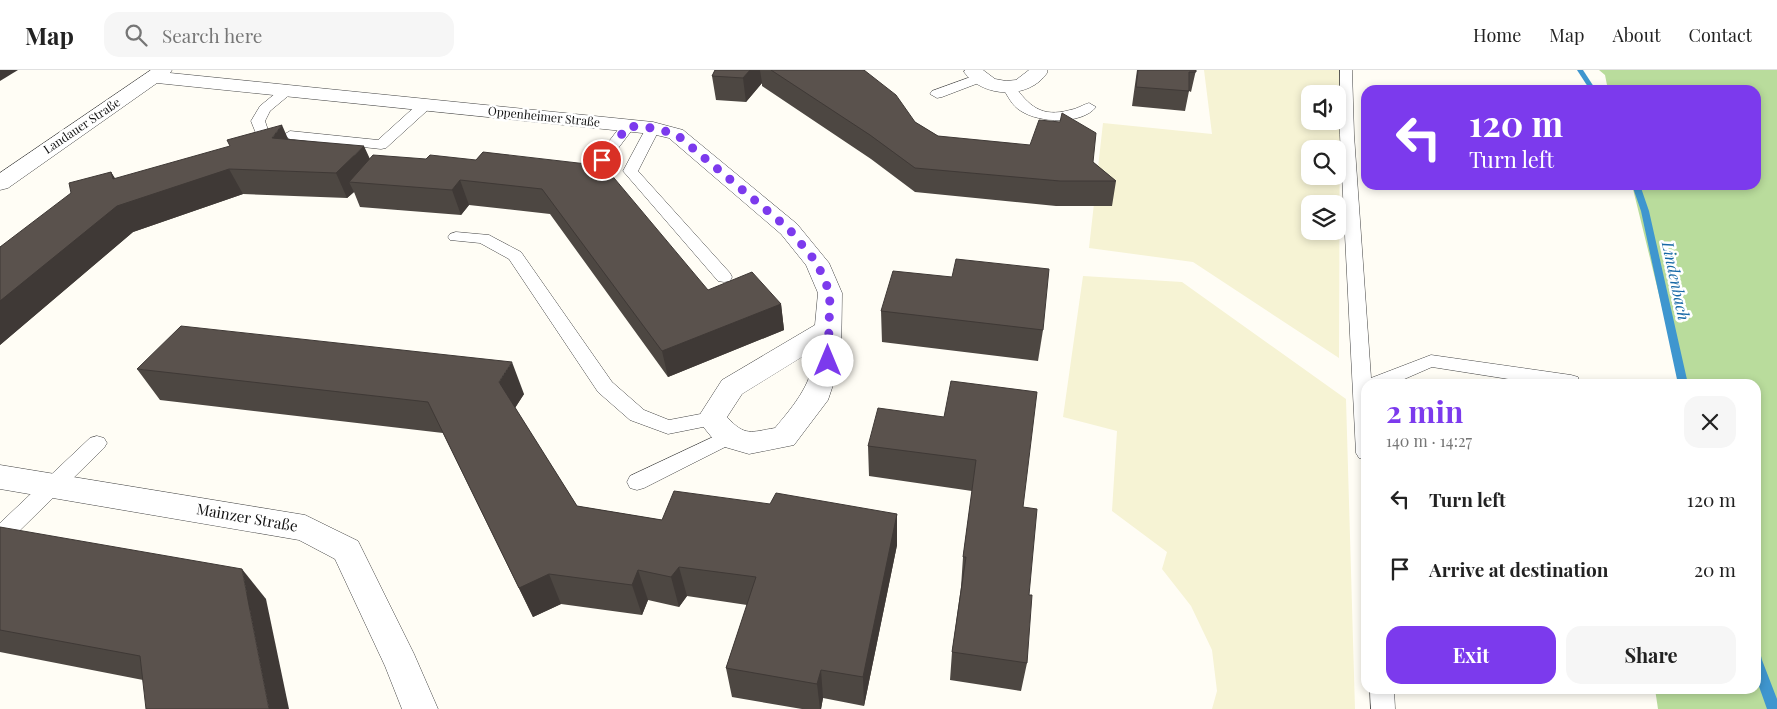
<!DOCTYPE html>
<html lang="en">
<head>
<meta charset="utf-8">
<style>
  :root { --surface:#fff; --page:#f6f6f6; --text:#222; --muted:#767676; --line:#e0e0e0; --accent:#7c3aed }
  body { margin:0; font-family:"Playfair Display",serif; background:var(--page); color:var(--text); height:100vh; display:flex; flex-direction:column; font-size:19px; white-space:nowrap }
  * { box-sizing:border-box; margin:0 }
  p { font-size:16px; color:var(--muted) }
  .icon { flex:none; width:28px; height:28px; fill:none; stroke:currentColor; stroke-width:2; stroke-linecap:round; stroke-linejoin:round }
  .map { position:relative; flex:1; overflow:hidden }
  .panel { position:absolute; left:1361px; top:309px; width:400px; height:315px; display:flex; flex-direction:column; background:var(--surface); border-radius:15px; box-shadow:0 2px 8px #0003 }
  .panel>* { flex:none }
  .hud { position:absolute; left:1361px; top:15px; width:400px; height:105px; border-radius:15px; box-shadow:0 2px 8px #0003; background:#7c3aed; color:#fff; overflow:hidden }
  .fabs { position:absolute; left:1301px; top:15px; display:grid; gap:10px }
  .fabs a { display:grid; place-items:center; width:45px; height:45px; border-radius:10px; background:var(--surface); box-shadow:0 2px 8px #0003; font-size:25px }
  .pin { position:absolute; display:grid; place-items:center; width:42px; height:42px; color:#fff; margin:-21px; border:2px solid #fff; border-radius:50%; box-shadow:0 1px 5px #0007 }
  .me { position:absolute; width:55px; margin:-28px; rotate:0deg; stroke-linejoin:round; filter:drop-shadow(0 0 4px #0008) }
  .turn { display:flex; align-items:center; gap:18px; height:105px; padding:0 25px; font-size:22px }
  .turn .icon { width:65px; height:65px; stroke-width:2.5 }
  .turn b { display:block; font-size:35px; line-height:42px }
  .round { display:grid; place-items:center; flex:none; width:52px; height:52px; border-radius:15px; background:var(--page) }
  .head { display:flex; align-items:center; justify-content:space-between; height:85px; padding:0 25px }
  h1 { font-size:30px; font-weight:700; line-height:38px; color:var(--accent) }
  .cta { display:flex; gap:10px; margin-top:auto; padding:10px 25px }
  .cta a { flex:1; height:58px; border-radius:15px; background:var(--accent); color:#fff; font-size:20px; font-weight:700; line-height:58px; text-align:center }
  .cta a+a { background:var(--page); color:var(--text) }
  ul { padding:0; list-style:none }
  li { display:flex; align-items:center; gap:15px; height:70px; padding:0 25px }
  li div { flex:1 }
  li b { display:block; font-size:19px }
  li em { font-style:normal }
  header { display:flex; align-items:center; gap:30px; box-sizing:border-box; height:70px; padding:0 25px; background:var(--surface); border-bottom:1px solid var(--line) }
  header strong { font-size:24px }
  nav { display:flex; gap:28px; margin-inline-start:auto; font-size:18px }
  .search { width:350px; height:45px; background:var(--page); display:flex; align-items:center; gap:12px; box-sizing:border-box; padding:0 18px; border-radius:15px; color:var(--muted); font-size:19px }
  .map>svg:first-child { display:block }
  .farmland { fill:#f6f3d4; fill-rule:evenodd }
  .forest { fill:#b9dc9c }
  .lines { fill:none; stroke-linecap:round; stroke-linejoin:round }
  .stream { fill:#3f96cf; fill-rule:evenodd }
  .lane-casing { stroke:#444; stroke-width:1 }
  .street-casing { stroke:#444; stroke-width:1 }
  .lane { fill:#fff; fill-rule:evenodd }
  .street { fill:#fff; fill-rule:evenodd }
  .wall { fill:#4d4742 }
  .shaded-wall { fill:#3f3936 }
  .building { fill:#5a524d; stroke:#3f3936 }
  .route { stroke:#7c3aed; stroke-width:9; stroke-dasharray:0 16.2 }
  .labels { text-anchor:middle; stroke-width:5; stroke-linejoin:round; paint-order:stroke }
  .far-street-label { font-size:12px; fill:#111; stroke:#fff }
  .street-label { font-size:15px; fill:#111; stroke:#fff }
  .water-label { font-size:16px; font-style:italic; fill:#1768a6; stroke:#fff }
</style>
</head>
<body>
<header>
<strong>Map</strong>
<div class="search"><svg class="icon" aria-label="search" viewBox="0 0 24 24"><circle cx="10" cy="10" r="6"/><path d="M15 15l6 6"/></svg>Search here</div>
<nav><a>Home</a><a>Map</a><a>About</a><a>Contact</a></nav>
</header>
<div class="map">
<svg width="1777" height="639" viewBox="0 0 1777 639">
  <rect width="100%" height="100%" fill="#fffdf5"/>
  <g class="farmland">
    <path d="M1204,0H1340L1339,288L1193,192L1089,178L1103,53L1212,64ZM1310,24H1338V51H1310ZM1310,79H1338V106H1310ZM1310,134H1338V161H1310Z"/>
    <polygon points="1083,206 1182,212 1346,329 1355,639 1212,639 1217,621 1212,580 1191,536 1162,499 1167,482 1112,441 1117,361 1063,347"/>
  </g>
  <polygon class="forest" points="1599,0 1777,0 1777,639 1658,639 1655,619 1756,619 1756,314 1681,314 1632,115 1756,115 1756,20 1608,20 1605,5"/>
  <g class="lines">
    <g class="stream">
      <polygon points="1577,0 1583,0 1596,20 1590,20"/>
      <polygon points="1632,115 1640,115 1649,141 1688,314 1678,314 1641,141"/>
      <polygon points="1756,584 1761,586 1762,590 1777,629 1777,639 1767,639 1756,608"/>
    </g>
    <g class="lane-casing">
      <g id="lane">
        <polygon points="1340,0 1352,0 1354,65 1371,308 1431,285 1571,305 1578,307 1579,314 1540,314 1432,297 1393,314 1366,314 1366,390 1359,388 1356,383 1340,65"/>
        <polygon points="979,4 984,5 985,8 984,11 942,27 937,28 930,24 932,21"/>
        <path d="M1008,13L1013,14C1029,36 1041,48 1070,40C1077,39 1082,35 1089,33L1096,37C1082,55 1039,53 1021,41C1012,36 1008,26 1002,17Z"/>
        <polygon points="287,17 294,21 270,41 265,51 269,63 262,67 257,66 251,51 260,36 282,18"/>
        <polygon points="425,31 430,32 432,35 430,38 386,78 381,79 290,69 283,65 290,61 378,70 420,32"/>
        <polygon points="628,52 635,56 607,93 597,93 595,90 597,87 623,53"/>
        <polygon points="653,54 660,58 638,101 730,203 732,207 730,211 724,212 718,211 623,101 646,58"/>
        <polygon points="456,162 489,165 521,182 612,312 644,340 669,350 711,342 718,344 721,349 718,354 668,364 630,350 598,322 509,189 480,173 450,170 448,167 450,164"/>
        <polygon points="728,360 735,362 738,367 735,372 644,418 637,420 630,418 627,412 630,406"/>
        <polygon points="97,366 104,368 107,373 104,378 8,472 0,475 0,453 90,368"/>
        <polygon points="1370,619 1394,619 1395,639 1371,639"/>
      </g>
    </g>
    <g class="street-casing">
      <g id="street">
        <path d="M151,0H172L170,3L653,52L683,60L797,154L829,193L842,223L841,291L828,330L794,375L749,384L718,375L697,349L722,310L815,255L818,223L806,195L781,164L669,68L652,64L157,13L8,118L0,120V103ZM815,279C814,312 795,334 775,358C751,362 745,367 727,347L742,324Z"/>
        <path d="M965,0H983L995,9L1006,11L1016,10L1029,0H1047V3C1029,30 982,28 964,2Z"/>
        <polygon points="0,395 305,445 358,471 414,584 438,639 402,639 385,596 335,489 299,470 0,419"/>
      </g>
    </g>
    <use href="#lane" class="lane"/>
    <use href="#street" class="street"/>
  </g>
  <g class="wall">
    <polygon points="715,0 864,0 915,52 938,66 1093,92 1116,111 1112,136 1056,136 915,122 871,89 762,16 762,13 746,32 716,30 712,6"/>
    <polygon points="1137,0 1196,0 1191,22 1189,21 1185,41 1132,36"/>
    <polygon points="288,70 370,89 476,90 483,82 708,220 781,234 784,260 668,307 550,144 469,135 461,145 360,137 354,122 347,128 243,124 133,162 0,275 0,177 111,102 115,109"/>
    <polygon points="952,207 1043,260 1038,291 882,272 881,241"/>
    <polygon points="137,299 524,324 515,338 577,436 662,450 770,434 897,444 897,475 864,636 823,628 821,639 802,639 732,627 726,598 747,535 687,526 679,537 648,530 642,545 561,534 533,547 443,363 160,330"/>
    <polygon points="944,347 1023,437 1029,525 1027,593 1021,621 950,610 952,582 961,517 963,487 972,421 869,406 868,376"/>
    <polygon points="0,457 266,529 143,610 0,582"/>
  </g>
  <g class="shaded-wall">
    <polygon points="0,0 18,0 0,11"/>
    <polygon points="750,0 760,0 762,13 746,32 743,8"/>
    <polygon points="282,55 293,80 272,68"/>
    <polygon points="364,76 375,100 349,112 354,122 347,128 336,103"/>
    <polygon points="229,99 243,124 133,162 0,275 0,231 111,102 127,127"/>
    <polygon points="460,110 469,135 461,145 452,120"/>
    <polygon points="781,234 784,260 668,307 662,281"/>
    <polygon points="512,292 524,324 511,344 499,312"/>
    <polygon points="897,444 897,475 864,636 863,607"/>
    <polygon points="679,497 687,526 679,537 671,507"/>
    <polygon points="242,499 266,529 289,639 269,639"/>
    <polygon points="638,500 648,530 642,545 632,515"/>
    <polygon points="549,504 561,534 533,547 519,518"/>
    <polygon points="821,600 823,628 821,639 820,639 817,614"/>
  </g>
  <g class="building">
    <polygon points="715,0 750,0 743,8 712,6"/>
    <polygon points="771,0 864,0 896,25 915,52 938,66 1030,75 1039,50 1060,52 1062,43 1096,63 1093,92 1116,111 1060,111 915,98 870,65"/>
    <polygon points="1138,0 1196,0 1196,2 1189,2 1189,21 1136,17"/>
    <polygon points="282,55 272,68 364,76 336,103 229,99 117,136 0,231 0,177 71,123 69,113 111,102 113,109 230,76 227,70"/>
    <polygon points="483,82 604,96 708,220 752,202 781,234 662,281 542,119 460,110 452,120 349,112 373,85 426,89 430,85 476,90"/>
    <polygon points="956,189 1049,199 1043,260 881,241 893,201 952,207"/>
    <polygon points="181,256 512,292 499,312 577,436 662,450 674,421 770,434 776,423 897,444 863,607 821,600 817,614 726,598 756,507 679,497 671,507 638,500 632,515 549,504 519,518 428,332 137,299"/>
    <polygon points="951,311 1037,322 1023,437 1037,439 1029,525 1032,525 1027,593 952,582 966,487 963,487 976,390 868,376 878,338 944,347"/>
    <polygon points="0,457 242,499 269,639 146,639 140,586 0,560"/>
  </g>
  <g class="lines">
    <polyline class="route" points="602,90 628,56 653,58 676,64 789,159 817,193 830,223 828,291"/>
  </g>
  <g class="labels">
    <g class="far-street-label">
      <text transform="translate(544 47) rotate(6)" y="4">Oppenheimer Straße</text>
      <text transform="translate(82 56) rotate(-34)" y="4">Landauer Straße</text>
    </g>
    <g class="street-label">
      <text transform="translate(247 448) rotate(10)" y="5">Mainzer Straße</text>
    </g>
    <g class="water-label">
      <text transform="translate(1676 211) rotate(78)" y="6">Lindenbach</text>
    </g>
  </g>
</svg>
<div class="fabs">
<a><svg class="icon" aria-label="sound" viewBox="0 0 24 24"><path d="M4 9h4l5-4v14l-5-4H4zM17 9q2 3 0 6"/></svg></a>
<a><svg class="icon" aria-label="search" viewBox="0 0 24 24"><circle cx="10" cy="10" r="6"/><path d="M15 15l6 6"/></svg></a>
<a><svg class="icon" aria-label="layers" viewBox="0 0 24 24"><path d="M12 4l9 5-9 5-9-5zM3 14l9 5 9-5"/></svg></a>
</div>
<div class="pin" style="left:602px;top:90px;background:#d93025"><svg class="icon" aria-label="arrive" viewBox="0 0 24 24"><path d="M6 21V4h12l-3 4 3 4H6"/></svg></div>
<svg class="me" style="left:828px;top:291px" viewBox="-20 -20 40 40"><circle r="19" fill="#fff"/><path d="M0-13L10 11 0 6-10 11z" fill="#7c3aed"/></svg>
<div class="hud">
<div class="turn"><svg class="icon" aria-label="left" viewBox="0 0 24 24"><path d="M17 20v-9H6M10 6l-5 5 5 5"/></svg><div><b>120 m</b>Turn left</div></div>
</div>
<section class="panel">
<div class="head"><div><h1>2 min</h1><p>140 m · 14:27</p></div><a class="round"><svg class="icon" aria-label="close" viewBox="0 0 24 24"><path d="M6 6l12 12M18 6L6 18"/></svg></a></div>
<ul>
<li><svg class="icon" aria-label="left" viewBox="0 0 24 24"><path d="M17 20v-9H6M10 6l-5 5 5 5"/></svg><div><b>Turn left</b></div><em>120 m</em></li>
<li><svg class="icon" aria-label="arrive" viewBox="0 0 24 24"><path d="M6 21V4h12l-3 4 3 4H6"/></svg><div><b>Arrive at destination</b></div><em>20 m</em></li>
</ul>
<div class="cta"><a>Exit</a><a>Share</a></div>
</section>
</div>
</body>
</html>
